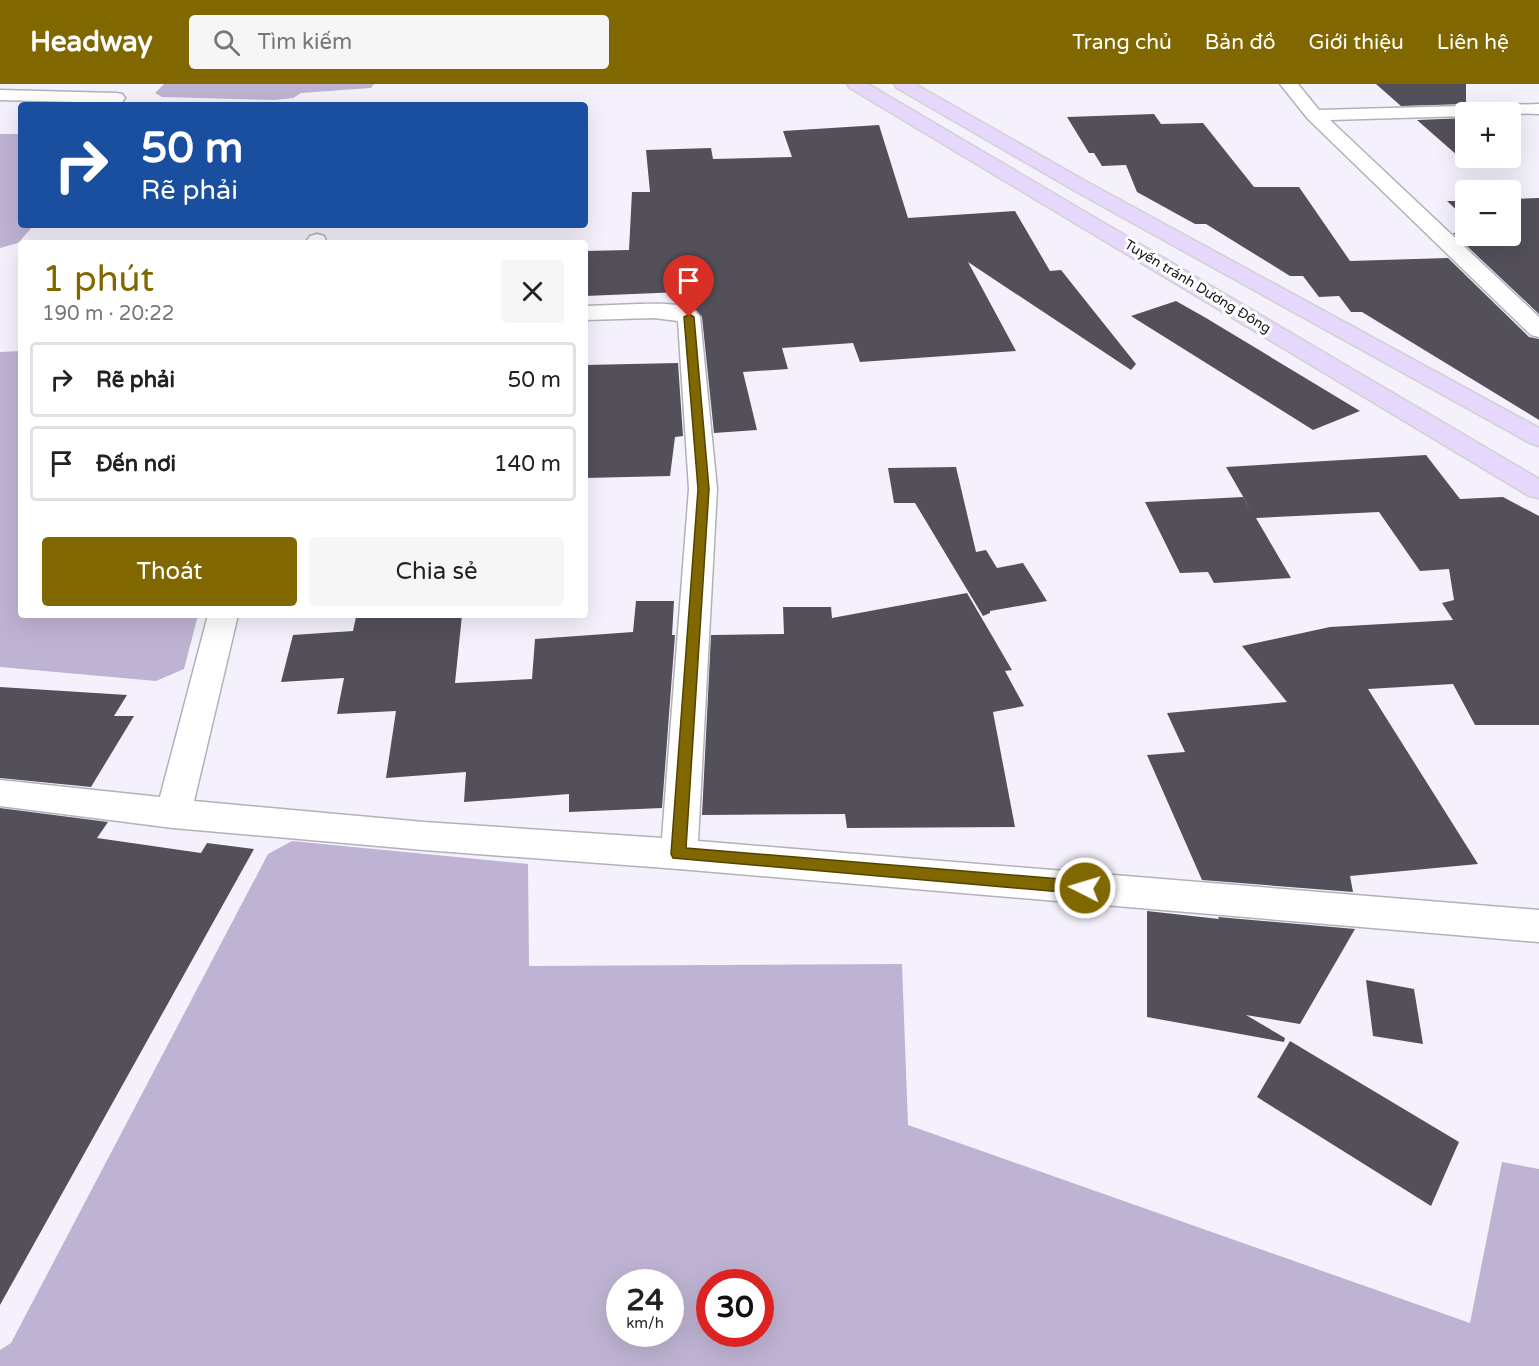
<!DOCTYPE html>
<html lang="vi">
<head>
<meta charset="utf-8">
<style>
  :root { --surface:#fff; --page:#f6f6f6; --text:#222; --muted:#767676; --line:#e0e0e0; --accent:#816700 }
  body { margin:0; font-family:"Varela Round",sans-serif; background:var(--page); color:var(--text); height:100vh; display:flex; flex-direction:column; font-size:22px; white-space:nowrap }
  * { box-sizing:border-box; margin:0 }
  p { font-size:20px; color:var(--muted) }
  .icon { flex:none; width:33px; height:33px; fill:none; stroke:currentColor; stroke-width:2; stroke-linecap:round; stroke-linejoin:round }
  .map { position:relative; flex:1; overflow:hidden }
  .drawer { position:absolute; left:18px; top:156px; width:570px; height:378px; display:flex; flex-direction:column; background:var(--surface); border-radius:6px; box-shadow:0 6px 24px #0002 }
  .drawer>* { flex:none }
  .banner { position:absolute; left:18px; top:18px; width:570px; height:126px; border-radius:6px; box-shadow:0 6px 24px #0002; background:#1a4fa0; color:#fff; overflow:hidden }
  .tools { position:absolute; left:1455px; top:18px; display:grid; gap:12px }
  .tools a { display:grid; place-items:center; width:66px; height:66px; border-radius:6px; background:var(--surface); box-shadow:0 6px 24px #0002; font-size:30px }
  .speed { position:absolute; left:606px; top:1185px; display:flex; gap:12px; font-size:30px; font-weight:700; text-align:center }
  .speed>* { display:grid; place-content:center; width:78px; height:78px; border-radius:50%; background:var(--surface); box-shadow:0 6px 24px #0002; line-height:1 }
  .speed small { font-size:15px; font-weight:400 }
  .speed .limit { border:9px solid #d22; background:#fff; color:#111 }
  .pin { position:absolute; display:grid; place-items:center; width:51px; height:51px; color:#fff; margin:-62px -26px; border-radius:50% 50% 50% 0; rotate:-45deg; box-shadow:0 0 6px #0007 }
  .pin .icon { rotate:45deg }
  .me { position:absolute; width:66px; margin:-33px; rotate:275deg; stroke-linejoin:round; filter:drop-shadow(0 0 4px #0008) }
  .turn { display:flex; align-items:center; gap:21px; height:126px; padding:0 24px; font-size:27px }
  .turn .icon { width:78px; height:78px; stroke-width:2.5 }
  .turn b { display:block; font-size:42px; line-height:51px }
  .round { display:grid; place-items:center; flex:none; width:63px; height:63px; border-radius:6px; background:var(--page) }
  .head { display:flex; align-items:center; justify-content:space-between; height:102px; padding:0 24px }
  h1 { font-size:36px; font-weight:600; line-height:45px; color:var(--accent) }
  .cta { display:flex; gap:12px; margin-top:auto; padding:12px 24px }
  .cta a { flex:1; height:69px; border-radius:6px; background:var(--accent); color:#fff; font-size:24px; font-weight:600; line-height:69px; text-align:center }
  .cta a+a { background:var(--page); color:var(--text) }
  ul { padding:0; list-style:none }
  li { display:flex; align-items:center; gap:18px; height:75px; margin:0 12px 9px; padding:0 12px; border:3px solid var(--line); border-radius:6px }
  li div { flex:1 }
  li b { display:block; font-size:22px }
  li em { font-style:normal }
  header { display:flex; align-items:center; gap:36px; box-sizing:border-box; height:84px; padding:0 30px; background:var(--accent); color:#fff }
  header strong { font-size:28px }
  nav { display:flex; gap:33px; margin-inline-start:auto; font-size:21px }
  .search { width:420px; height:54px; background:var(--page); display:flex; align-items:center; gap:15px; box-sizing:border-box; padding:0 21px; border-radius:6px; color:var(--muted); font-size:22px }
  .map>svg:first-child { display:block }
  .forest { fill:#beb3d2; fill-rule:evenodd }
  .building { fill:#54505a }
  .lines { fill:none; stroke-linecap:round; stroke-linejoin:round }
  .minor-casing { stroke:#b3b0bb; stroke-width:3 }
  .major-casing { stroke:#d1d1d1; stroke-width:3 }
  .minor { fill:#fff; fill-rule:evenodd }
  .major { fill:#e6d8fd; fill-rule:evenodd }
  .route { fill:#816700; stroke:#544300; stroke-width:1.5 }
  .labels { text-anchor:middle; stroke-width:6; stroke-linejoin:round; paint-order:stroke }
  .far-street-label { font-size:14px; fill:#18171b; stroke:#fff }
</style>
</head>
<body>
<header>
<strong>Headway</strong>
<div class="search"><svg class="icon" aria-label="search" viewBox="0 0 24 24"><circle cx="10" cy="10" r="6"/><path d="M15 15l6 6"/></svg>Tìm kiếm</div>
<nav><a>Trang chủ</a><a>Bản đồ</a><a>Giới thiệu</a><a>Liên hệ</a></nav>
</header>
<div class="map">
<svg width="1539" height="1282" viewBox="0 0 1539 1282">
  <rect width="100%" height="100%" fill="#f5f1fc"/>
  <g class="forest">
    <polygon points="164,0 374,0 371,4 301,9 293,14 274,16 162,13 155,9"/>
    <polygon points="0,50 21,50 21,141 34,141 18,159 0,164"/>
    <polygon points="21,267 21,531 198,531 184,585 156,597 0,583 0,268"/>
    <path d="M292,757L528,780L529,882L902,880L908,1041L1470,1239L1502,1078L1539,1085V1282H0V1266L11,1259L268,770ZM620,1198H670V1250H620ZM710,1198H760V1250H710Z"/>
  </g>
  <g class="building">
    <polygon points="1376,0 1466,0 1466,20 1401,22"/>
    <polygon points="1154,30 1161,40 1203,39 1254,103 1299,103 1350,177 1448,174 1529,253 1539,255 1539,336 1362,228 1351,228 1339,212 1319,213 1303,192 1290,192 1206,140 1195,140 1137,108 1126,81 1102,82 1094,69 1089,69 1067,33"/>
    <polygon points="1466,34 1466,79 1417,36"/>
    <polygon points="879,41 908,134 1015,127 1050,187 1061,186 1136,280 1131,286 968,178 1016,267 860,278 853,259 782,264 788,285 743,288 757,346 714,349 702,233 696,226 681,220 681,208 585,212 585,167 629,166 632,108 650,108 646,66 711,64 713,75 792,73 783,47"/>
    <polygon points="1539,114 1539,230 1453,149 1466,148 1466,152 1510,152 1510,115"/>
    <polygon points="1447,117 1466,117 1466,135"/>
    <polygon points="1176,217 1206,234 1360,327 1313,346 1131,232"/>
    <polygon points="678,279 683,352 675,353 670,392 585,394 585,281"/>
    <polygon points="1426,371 1460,415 1503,413 1539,432 1539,641 1475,641 1453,600 1368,605 1478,780 1350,792 1353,808 1202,796 1147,671 1185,668 1167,629 1287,618 1242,562 1330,543 1453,536 1442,519 1454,516 1449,485 1420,487 1379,428 1256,434 1291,494 1214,499 1208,488 1180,489 1145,418 1243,413 1253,430 1226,383"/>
    <polygon points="956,383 976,468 986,466 997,484 1023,479 1047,517 990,527 990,529 983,532 915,419 894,419 888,384"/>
    <polygon points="967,509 1012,586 1005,587 1024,622 993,628 1015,743 847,744 845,730 702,731 711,551 784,550 783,523 831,523 832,534"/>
    <polygon points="636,517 674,517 672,551 675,551 662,724 569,728 569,710 464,718 466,688 386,694 396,627 337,630 344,594 281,598 293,551 353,547 356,533 382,531 462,531 455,599 532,595 535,555 633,548"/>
    <polygon points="0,603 127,611 114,632 134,632 91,703 0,694"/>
    <polygon points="0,724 108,738 97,754 201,769 207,759 254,765 0,1221"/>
    <polygon points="1147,827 1219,835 1218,833 1355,845 1300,940 1246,931 1285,954 1284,958 1147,933"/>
    <polygon points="1366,896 1414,905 1423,960 1373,952"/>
    <polygon points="1290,957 1459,1058 1431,1122 1257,1013"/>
  </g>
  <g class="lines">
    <g class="minor-casing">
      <g id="minor">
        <polygon points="1280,0 1298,0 1319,26 1539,20 1539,30 1466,28 1466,32 1330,36 1539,233 1539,253 1531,251 1308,35"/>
        <polygon points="0,6 116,9 122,10 125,14 122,18 116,19 0,16"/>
        <polygon points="317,150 324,152 327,159 305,159 310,152"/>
        <path d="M639,220C656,220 690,217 700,233L717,405L698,757L1539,826V858L679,785L424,766L173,744L0,722V696L160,713L208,531H238L194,717L424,738L662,754L689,405L678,237L654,234L585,236V222Z"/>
      </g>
    </g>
    <g class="major-casing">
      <g id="major">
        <polygon points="847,0 868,0 1539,395 1539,414 1529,412 850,4"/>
        <polygon points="894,0 915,0 1089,99 1539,344 1539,362 1530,359 1075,107 897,4"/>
      </g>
    </g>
    <use href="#minor" class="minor"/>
    <use href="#major" class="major"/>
  </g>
  <polygon class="route" points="689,230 694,233 709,405 686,764 1085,797 1090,799 1093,804 1090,808 1085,810 673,774 671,770 698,405 684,233"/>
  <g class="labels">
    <g class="far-street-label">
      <text transform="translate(1198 202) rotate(31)" y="5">Tuyến tránh Dương Đông</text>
    </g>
  </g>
</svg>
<div class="tools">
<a>+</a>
<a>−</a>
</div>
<div class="speed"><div>24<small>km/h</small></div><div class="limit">30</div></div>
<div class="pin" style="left:689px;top:233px;background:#d93025"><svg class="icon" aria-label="arrive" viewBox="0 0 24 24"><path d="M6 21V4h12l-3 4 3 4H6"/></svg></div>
<svg class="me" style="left:1085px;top:804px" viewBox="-20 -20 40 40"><circle r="17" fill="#816700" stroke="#fff" stroke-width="3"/><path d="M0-11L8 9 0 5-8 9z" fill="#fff"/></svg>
<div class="banner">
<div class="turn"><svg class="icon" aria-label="right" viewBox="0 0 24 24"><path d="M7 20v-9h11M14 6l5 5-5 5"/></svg><div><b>50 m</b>Rẽ phải</div></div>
</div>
<section class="drawer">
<div class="head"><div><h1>1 phút</h1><p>190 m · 20:22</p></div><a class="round"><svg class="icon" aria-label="close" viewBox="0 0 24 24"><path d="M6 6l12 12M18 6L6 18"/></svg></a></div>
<ul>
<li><svg class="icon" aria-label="right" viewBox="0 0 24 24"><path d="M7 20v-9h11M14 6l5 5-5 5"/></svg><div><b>Rẽ phải</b></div><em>50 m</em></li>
<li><svg class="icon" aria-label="arrive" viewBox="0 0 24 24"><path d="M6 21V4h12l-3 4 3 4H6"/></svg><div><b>Đến nơi</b></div><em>140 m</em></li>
</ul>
<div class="cta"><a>Thoát</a><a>Chia sẻ</a></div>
</section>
</div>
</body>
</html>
